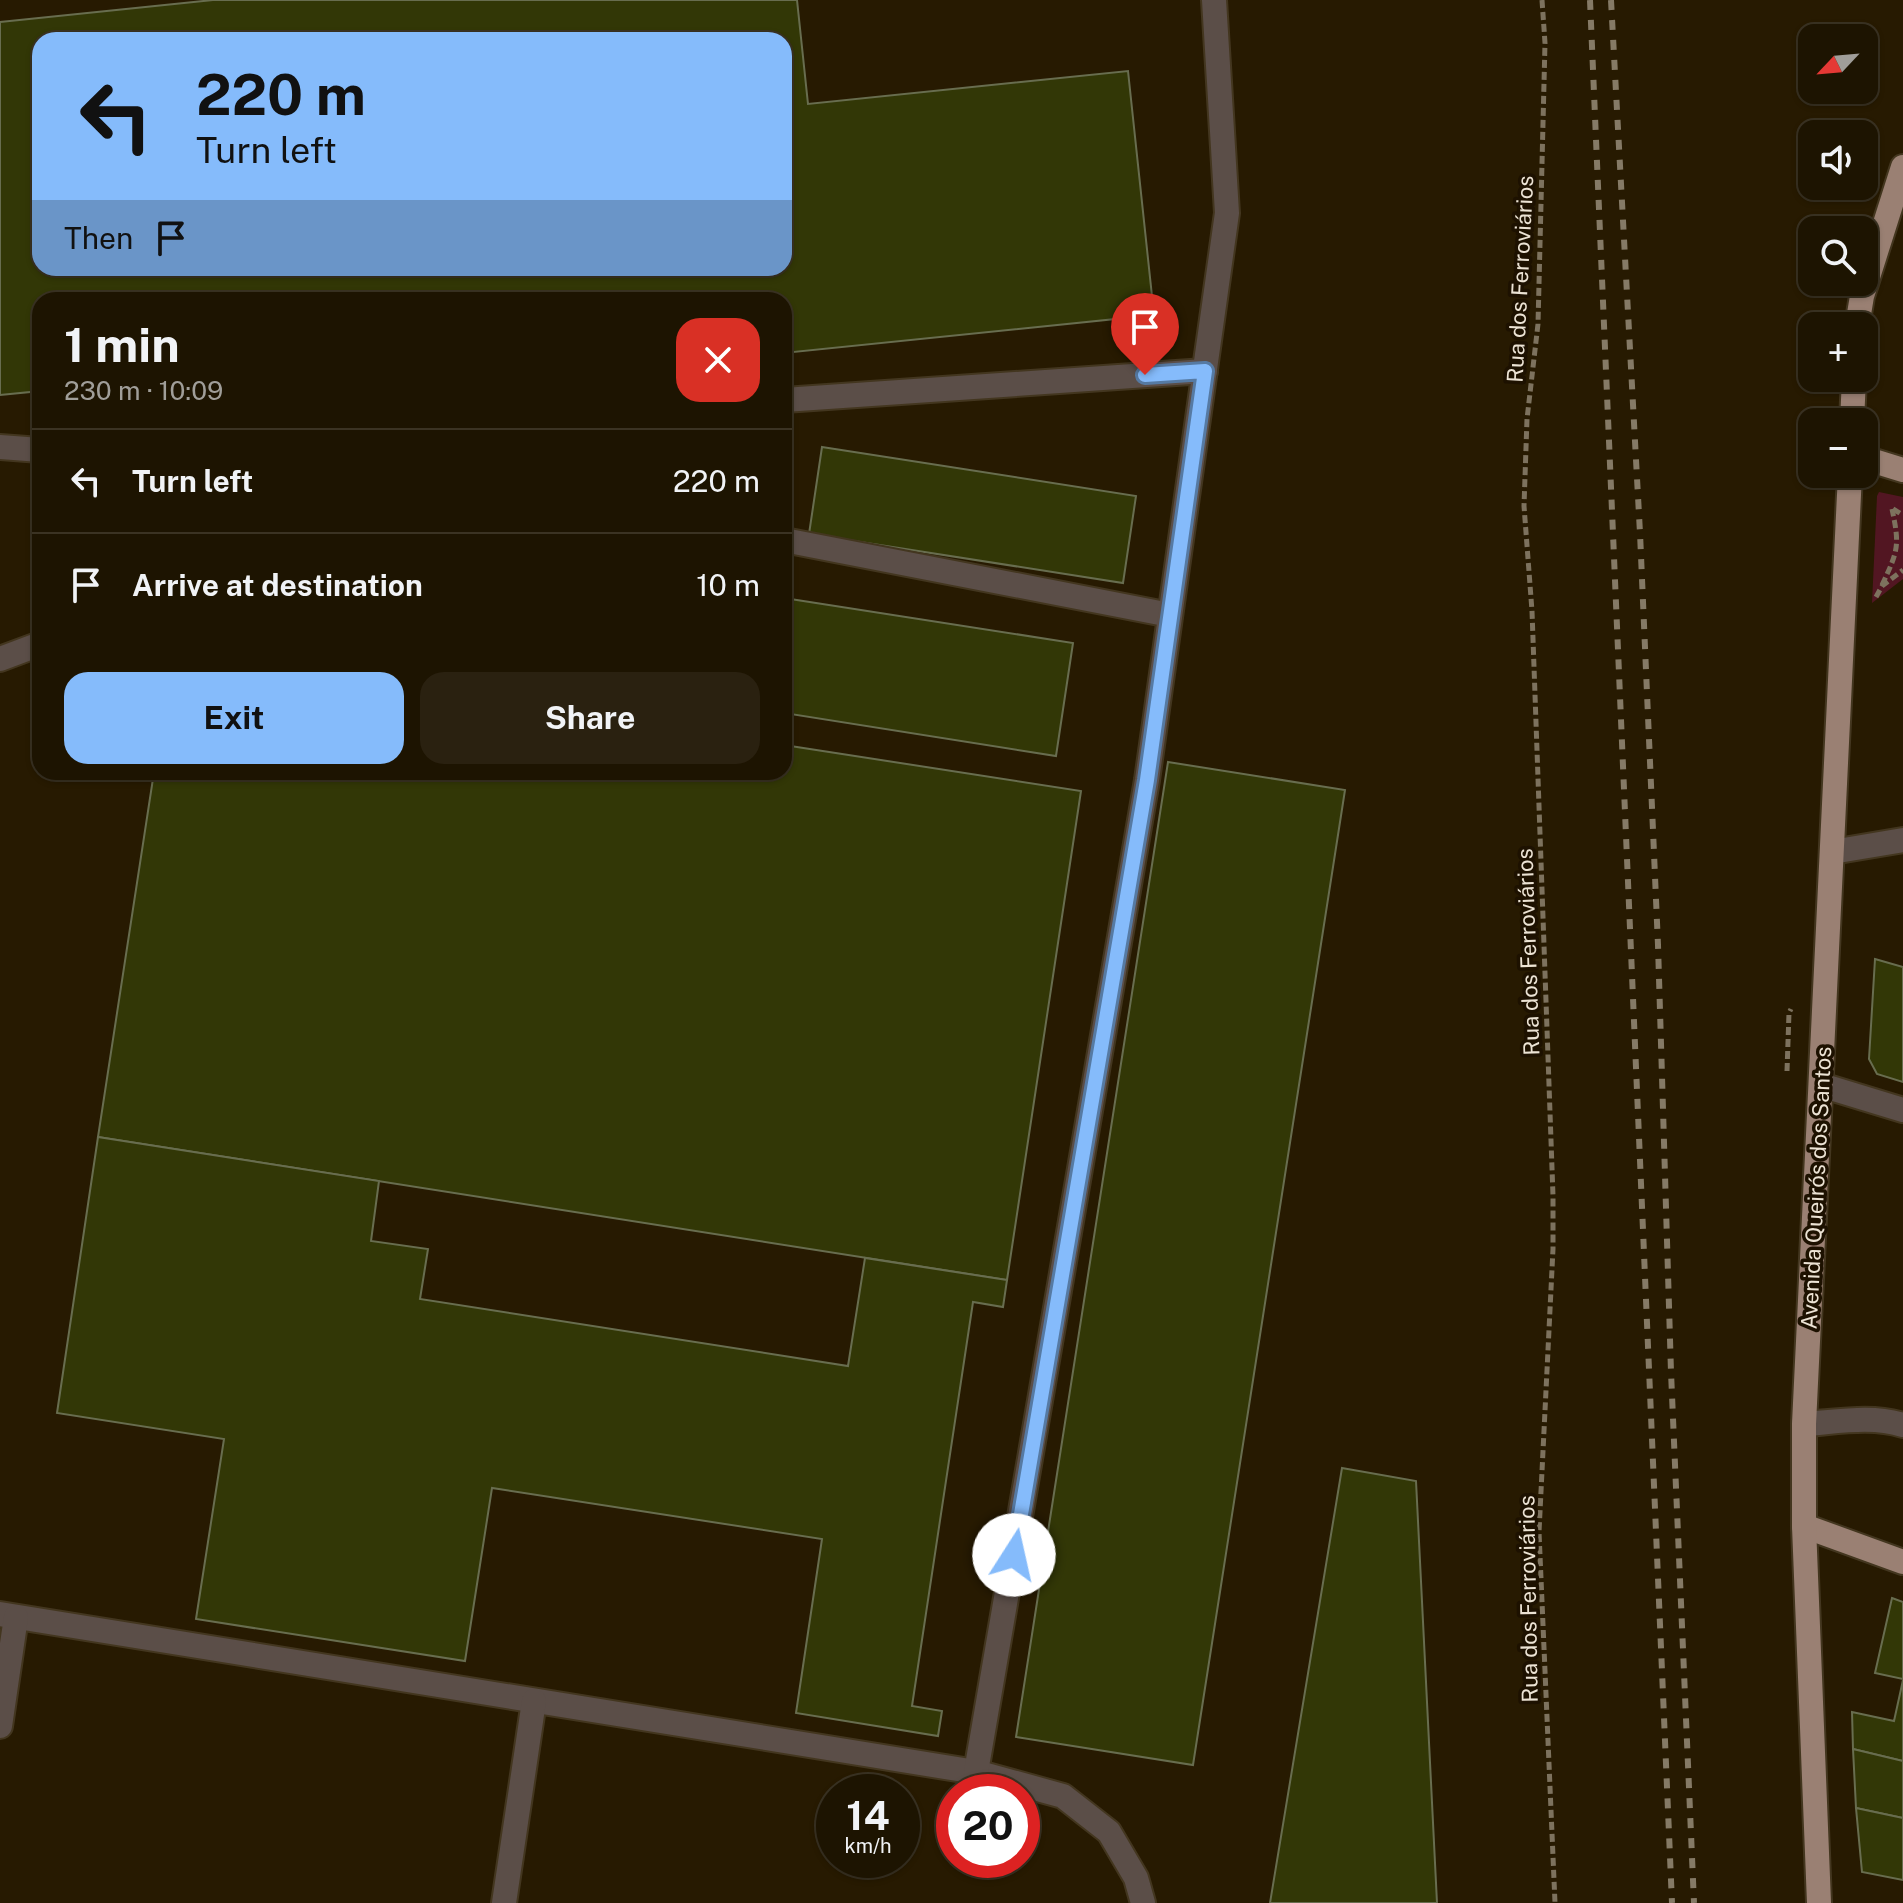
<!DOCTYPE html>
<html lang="en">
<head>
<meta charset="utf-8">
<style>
  :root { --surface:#1d1401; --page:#2a2110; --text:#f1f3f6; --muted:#a09e99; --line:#3b3323; --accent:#85bbfb }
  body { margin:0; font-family:"Public Sans",sans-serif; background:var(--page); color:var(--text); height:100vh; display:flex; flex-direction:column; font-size:30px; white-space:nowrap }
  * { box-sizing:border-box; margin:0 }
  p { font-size:26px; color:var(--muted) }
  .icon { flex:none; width:44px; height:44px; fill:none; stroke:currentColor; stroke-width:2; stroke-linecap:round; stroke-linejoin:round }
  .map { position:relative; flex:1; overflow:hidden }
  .details { position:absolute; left:32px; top:292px; width:760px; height:488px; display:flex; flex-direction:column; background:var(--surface); border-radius:24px; box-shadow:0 2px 6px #0004,0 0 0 2px var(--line) }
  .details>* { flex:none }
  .guide { position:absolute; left:32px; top:32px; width:760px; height:244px; border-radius:24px; box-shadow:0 2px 6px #0004,0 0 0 2px var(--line); background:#85bbfb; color:#111; overflow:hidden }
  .needle { width:52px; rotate:244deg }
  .fabs { position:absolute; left:1798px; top:24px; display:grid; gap:16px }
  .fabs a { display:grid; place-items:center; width:80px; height:80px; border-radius:16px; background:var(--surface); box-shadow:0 2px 6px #0004,0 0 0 2px var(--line); font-size:40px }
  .speed { position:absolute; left:816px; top:1774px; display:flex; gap:16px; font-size:40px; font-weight:700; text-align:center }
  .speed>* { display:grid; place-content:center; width:104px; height:104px; border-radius:50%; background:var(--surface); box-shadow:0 2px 6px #0004,0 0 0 2px var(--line); line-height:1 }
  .speed small { font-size:20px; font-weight:400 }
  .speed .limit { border:12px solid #d22; background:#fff; color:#111 }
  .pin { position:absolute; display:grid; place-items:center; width:68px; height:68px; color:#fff; margin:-82px -34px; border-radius:50% 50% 50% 0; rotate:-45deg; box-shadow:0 0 8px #0007 }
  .pin .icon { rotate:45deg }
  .me { position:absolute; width:88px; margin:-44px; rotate:10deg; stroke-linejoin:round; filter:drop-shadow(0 0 6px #0008) }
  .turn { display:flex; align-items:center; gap:28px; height:168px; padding:0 32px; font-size:36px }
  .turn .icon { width:104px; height:104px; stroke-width:2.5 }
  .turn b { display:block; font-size:56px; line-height:68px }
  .then { display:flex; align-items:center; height:76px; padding:0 32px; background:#0003; gap:16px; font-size:30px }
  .round { display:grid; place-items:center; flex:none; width:84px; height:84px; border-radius:24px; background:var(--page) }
  .head { display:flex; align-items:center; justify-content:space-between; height:136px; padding:0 32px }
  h1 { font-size:48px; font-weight:700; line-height:60px }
  .cta { display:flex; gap:16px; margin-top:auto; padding:16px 32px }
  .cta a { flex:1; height:92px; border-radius:24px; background:var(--accent); color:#111; font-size:32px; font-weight:700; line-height:92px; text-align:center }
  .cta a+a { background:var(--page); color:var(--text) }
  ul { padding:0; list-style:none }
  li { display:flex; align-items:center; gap:24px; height:104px; padding:0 32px; border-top:2px solid var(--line) }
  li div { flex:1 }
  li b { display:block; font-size:30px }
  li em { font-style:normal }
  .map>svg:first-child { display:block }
  .green { fill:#521622 }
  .building { fill:#323706; stroke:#686d4f; stroke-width:2; fill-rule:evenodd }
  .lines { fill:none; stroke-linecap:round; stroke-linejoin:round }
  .minor-casing { stroke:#43361f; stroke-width:28 }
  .major-casing { stroke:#43361f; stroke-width:28 }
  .path { stroke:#7d725e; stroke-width:5; stroke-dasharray:8 4; stroke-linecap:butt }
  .minor { stroke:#5b4e48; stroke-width:24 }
  .major { stroke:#9a8073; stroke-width:24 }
  .rail { stroke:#857a66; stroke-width:6; stroke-dasharray:10 10; stroke-linecap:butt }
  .route-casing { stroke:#567aa3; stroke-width:20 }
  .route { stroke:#85bbfb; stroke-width:14 }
  .labels { text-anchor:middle; stroke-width:7; stroke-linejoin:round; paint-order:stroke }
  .street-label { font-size:22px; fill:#ece3d4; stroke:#1d1100 }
</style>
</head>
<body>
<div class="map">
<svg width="1903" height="1903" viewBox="0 0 1903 1903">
  <rect width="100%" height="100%" fill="#271a01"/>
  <polygon class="green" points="1879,492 1903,497 1903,579 1872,603 1877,496"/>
  <g class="building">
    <path d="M213,0H797L808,104L1128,71L1154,315L784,353V300H40V391L0,395V22ZM40,40H784V268H40Z"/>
    <polygon points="822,447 1136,496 1123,583 809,534"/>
    <polygon points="784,598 1073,643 1056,756 784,713"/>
    <polygon points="784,745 1081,791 1007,1280 98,1137 154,772 784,772"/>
    <polygon points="1168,762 1345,790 1193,1765 1016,1737"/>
    <polygon points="1875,959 1903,967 1903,1082 1877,1074 1869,1059"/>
    <polygon points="98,1137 379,1181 371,1241 428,1249 420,1299 848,1366 865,1258 1007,1280 1003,1307 973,1302 912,1706 942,1711 938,1736 796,1713 822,1539 492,1488 465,1661 196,1619 224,1439 57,1413"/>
    <polygon points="1342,1468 1416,1481 1437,1903 1270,1903"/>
    <polygon points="1892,1598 1903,1602 1903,1679 1875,1673"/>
    <polygon points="1903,1680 1903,1761 1853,1749 1852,1712 1894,1721"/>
    <polygon points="1853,1749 1903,1761 1903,1818 1856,1808"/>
    <polygon points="1856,1808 1903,1818 1903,1880 1862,1872"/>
  </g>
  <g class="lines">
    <g class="minor-casing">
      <g id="minor">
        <polyline points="784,400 1205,371"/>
        <polyline points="0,447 40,450"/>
        <polyline points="784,540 1170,615"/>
        <polyline points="0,659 40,644"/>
        <polyline points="1832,852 1903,840"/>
        <polyline points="1821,1085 1903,1110"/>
        <path d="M1804,1424C1836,1422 1872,1415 1903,1425"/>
        <polyline points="0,1614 976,1772 1063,1796 1109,1832 1136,1878 1143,1903"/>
        <polyline points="0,1726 16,1617"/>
        <polyline points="976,1772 1147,780 1227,213 1214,0"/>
        <polyline points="504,1903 534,1701"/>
      </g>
    </g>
    <g class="major-casing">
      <g id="major">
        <polyline points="1857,326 1862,296 1903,167"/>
        <polyline points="1852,422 1854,378"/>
        <polyline points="1864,458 1903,470"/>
        <polyline points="1804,1526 1903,1562"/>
        <polyline points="1819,1903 1804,1526 1804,1424 1850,474"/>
      </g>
    </g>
    <g class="path">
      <polyline points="1542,0 1545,43 1538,324 1527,419 1524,506 1532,611 1553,1196 1553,1249 1539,1532 1555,1903"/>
      <polyline points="1893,509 1903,515"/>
      <path d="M1882,585C1898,551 1900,546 1892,509"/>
      <polyline points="1876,597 1882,586 1903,570"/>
      <polyline points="1787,1071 1789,1013 1791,1009"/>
    </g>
    <use href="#minor" class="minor"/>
    <use href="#major" class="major"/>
    <g class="rail">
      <polyline points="1590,0 1672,1903"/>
      <polyline points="1611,0 1640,533 1658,945 1671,1372 1694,1903"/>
    </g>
  </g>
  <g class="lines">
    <g class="route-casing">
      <polyline id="route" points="1014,1555 1147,780 1205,371 1145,375"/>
    </g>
    <use href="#route" class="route"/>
  </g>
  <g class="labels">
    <g class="street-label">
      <text transform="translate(1520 279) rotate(-87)" y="8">Rua dos Ferroviários</text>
      <text transform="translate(1528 952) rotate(-92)" y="8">Rua dos Ferroviários</text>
      <text transform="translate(1816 1188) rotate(-87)" y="8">Avenida Queirós dos Santos</text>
      <text transform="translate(1528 1599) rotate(-91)" y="8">Rua dos Ferroviários</text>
    </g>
  </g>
</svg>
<div class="fabs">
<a><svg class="needle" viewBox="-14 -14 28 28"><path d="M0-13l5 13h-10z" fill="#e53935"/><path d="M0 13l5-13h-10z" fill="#a09e99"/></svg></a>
<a><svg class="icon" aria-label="sound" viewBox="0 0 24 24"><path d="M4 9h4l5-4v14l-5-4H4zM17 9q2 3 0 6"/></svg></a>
<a><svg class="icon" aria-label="search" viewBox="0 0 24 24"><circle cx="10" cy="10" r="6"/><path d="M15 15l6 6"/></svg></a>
<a>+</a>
<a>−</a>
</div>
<div class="speed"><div>14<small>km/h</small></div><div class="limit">20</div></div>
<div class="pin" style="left:1145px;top:375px;background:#d93025"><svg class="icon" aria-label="arrive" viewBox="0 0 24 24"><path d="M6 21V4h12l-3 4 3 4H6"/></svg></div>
<svg class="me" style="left:1014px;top:1555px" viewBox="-20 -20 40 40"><circle r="19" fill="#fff"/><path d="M0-13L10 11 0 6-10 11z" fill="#85bbfb"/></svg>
<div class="guide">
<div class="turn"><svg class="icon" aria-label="left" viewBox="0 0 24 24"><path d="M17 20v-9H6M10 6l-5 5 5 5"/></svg><div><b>220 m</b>Turn left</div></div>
<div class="then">Then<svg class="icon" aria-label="arrive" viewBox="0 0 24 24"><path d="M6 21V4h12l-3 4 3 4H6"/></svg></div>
</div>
<section class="details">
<div class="head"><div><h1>1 min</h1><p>230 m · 10:09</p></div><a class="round" style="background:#d93025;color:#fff"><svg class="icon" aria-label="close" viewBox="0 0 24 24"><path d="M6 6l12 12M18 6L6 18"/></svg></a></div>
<ul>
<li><svg class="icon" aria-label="left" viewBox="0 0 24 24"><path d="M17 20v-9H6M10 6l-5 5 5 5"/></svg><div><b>Turn left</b></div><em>220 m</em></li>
<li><svg class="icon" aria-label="arrive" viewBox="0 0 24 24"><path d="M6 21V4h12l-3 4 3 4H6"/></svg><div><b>Arrive at destination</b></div><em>10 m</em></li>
</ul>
<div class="cta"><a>Exit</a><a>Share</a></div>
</section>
</div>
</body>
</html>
